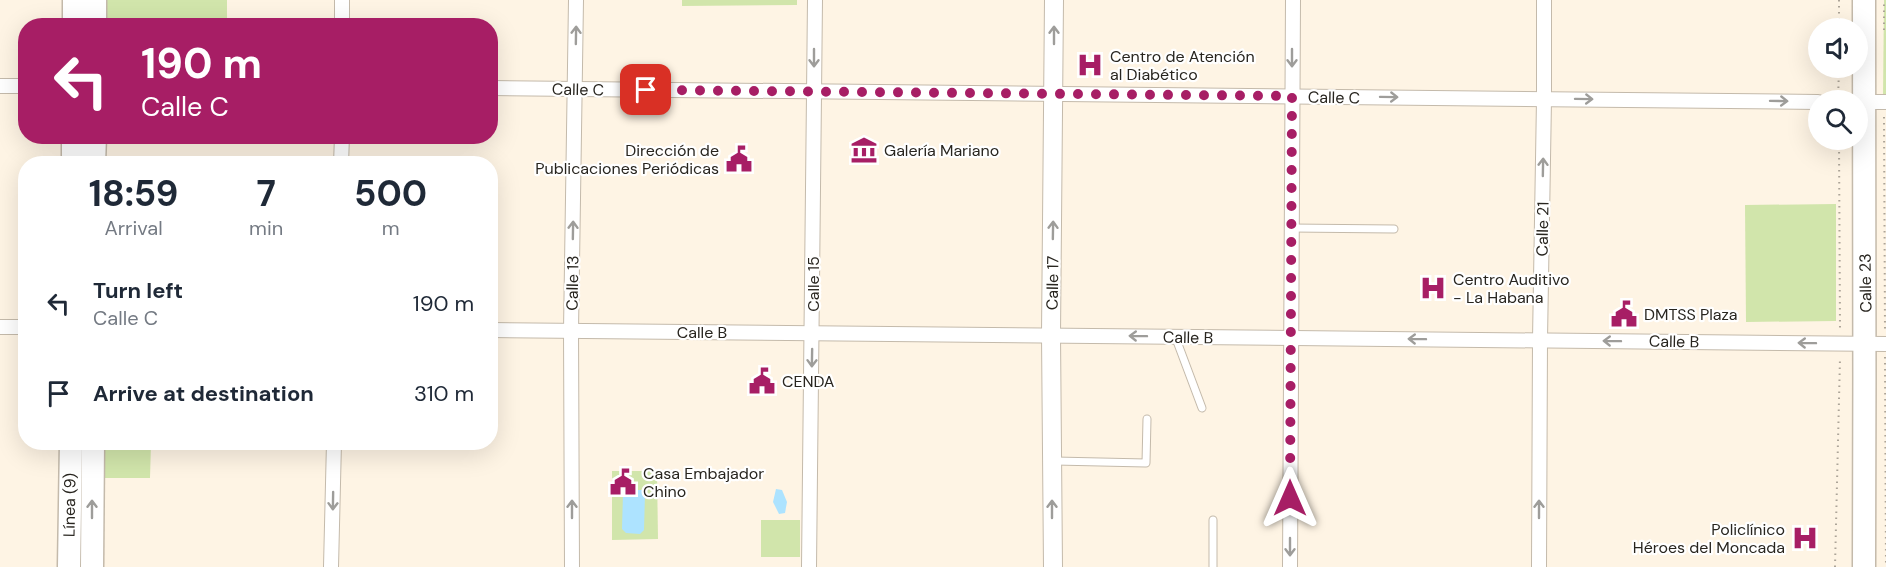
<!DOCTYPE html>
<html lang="en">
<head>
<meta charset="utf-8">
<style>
  :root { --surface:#fff; --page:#f2f2f3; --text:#1f2937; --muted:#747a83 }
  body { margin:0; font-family:"DM Sans",sans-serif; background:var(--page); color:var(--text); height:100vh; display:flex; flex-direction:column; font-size:22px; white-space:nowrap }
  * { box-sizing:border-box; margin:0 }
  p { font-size:20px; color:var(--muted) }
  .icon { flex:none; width:33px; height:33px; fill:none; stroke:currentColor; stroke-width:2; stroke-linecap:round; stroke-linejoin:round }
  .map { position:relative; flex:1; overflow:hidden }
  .panel { position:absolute; left:18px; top:156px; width:480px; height:294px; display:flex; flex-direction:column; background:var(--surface); border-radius:24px; box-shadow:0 6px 24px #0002 }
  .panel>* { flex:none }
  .banner { position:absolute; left:18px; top:18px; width:480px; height:126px; border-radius:24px; box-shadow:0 6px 24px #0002; background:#a71e65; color:#fff; overflow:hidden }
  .controls { position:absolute; left:1808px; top:18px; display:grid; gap:12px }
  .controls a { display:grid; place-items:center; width:60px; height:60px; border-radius:50%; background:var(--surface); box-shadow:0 6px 24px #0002; font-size:30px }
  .pin { position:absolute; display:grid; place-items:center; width:51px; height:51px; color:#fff; margin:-26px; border-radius:12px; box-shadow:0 3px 9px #0006 }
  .me { position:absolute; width:66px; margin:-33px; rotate:0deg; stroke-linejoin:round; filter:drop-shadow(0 0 4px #0008) }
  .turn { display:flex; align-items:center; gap:21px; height:126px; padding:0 24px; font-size:27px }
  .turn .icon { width:78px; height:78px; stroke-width:2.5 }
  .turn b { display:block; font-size:42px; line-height:51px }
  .eta { display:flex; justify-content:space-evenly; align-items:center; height:102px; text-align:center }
  .eta b { font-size:36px; font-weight:700; line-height:42px }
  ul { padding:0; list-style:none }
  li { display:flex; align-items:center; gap:18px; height:90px; padding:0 24px }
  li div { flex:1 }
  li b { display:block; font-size:22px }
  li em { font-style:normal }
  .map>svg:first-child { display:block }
  .green { fill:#d1e5ab }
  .water { fill:#ade3ff }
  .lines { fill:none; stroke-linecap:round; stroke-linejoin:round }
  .service-casing { stroke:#c4baab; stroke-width:9 }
  .minor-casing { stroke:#c4baab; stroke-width:16 }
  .tertiary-casing { stroke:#c4baab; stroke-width:20 }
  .primary-casing { stroke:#c4baab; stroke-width:25 }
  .path { stroke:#aca498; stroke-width:2; stroke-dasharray:1.5 4.5; stroke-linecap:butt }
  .service { stroke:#fff; stroke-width:7 }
  .minor { stroke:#fff; stroke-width:14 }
  .tertiary { stroke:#fff; stroke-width:18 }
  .primary { stroke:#fff; stroke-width:22 }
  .oneway { stroke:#9e9d9a }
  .route { stroke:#a71e65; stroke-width:10; stroke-dasharray:0 18 }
  .labels { text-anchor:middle; stroke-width:4.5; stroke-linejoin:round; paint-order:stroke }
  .poi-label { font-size:16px; fill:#28251f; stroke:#fff; text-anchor:start }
  .street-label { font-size:16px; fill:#28251f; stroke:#fff }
</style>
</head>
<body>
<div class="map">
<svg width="1886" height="567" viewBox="0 0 1886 567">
  <rect width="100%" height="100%" fill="#fef4e4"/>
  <g class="green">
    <rect x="95" y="0" width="132" height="25"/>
    <polygon points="682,0 797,0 797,5 682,6"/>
    <polygon points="1884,0 1886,0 1886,96 1883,96"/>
    <polygon points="1836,204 1836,321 1746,322 1745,205"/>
    <polygon points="100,443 151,443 150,478 100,478"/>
    <polygon points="612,471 657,471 658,539 612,540"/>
    <rect x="761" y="520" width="39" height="37"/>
  </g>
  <g class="water">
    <polygon points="776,489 782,490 787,502 785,513 779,514 773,502"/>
    <polygon points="629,490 642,490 645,494 644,530 640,534 626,533 622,529 623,493"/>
  </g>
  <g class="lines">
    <g class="service-casing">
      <g id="service">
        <polyline points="1291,228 1394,229"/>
        <polyline points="1175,336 1202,408"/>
        <polyline points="1055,461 1146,463 1147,419"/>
        <polyline points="1213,567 1213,520"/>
      </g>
    </g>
    <g class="minor-casing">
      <g id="minor">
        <polyline points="342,0 342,26"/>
        <polyline points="0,86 26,86"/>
        <polyline points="490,88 1818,102"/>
        <polyline points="1859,102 1886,102"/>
        <polyline points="341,164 342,136"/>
        <polyline points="0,327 26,327"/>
        <polyline points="490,330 1886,344"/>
        <polyline points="331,567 334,442"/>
        <polyline points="572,567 571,331 576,0"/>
        <polyline points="809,567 815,0"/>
        <polyline points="1290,567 1293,0"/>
        <polyline points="1539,567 1540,340 1544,99 1544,0"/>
      </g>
    </g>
    <g class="tertiary-casing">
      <polyline id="tertiary" points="1053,567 1051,335 1054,0"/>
    </g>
    <g class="primary-casing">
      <g id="primary">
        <polyline points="95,0 95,26"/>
        <path d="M1864,0C1864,189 1865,378 1864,567"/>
        <polyline points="74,26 74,0"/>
        <polyline points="73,136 73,164"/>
        <polyline points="94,164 95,136"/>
        <polyline points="69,567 71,442"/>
        <polyline points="92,567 93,442"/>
      </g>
    </g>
    <g class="path">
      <polyline points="1839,0 1839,28"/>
      <polyline points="1884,30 1884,0"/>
      <polyline points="1838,100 1839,68"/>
      <polyline points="1884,117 1885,330"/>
      <polyline points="1839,140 1840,329"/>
      <polyline points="1885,357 1886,567"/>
      <polyline points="1835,567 1840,358"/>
    </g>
    <use href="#service" class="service"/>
    <use href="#minor" class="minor"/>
    <use href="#tertiary" class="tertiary"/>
    <use href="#primary" class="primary"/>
  </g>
  <defs><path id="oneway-shaft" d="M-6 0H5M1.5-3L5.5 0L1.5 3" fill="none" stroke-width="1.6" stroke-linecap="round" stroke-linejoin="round" transform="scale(1.5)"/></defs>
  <g class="oneway">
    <use href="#oneway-shaft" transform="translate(576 35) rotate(-89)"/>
    <use href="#oneway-shaft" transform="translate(1054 35) rotate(-90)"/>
    <use href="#oneway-shaft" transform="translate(814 58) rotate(90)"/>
    <use href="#oneway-shaft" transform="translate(1292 58) rotate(90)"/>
    <use href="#oneway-shaft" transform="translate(1389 97) rotate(1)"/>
    <use href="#oneway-shaft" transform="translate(1584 99) rotate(1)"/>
    <use href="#oneway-shaft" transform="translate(1779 101) rotate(1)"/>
    <use href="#oneway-shaft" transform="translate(1543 167) rotate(-89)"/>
    <use href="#oneway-shaft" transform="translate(573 230) rotate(-89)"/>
    <use href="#oneway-shaft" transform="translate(1053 230) rotate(-89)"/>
    <use href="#oneway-shaft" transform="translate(1138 336) rotate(-179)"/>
    <use href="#oneway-shaft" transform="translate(1417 339) rotate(-179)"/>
    <use href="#oneway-shaft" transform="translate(1612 341) rotate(-179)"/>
    <use href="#oneway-shaft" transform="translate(1807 343) rotate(-179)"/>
    <use href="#oneway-shaft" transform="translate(812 358) rotate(91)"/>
    <use href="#oneway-shaft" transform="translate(333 501) rotate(91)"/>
    <use href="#oneway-shaft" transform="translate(92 509) rotate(-90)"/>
    <use href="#oneway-shaft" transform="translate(572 509) rotate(-90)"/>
    <use href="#oneway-shaft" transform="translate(1052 509) rotate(-90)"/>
    <use href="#oneway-shaft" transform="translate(1539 509) rotate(-90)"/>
    <use href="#oneway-shaft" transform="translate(1290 547) rotate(90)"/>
  </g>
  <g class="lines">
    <polyline class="route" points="646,90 1292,96 1290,498"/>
  </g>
  <defs>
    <g id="hospital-bare" transform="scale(2.07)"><path d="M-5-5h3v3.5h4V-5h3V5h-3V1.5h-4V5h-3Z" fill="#a71e65" stroke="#fff" stroke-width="2.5" paint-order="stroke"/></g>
    <g id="museum-bare" transform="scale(2.07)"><path d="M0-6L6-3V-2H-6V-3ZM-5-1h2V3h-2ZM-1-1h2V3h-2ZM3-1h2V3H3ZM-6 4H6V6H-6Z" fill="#a71e65" stroke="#fff" stroke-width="2.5" paint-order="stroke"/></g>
    <g id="civic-bare" transform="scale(2.07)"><path d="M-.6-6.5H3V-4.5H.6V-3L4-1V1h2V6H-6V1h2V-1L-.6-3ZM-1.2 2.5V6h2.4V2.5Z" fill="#a71e65" stroke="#fff" stroke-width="2.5" paint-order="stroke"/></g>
  </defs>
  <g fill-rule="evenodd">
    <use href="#hospital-bare" x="1090" y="65"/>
    <use href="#museum-bare" x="864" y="150"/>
    <use href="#civic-bare" x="739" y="159"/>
    <use href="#hospital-bare" x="1433" y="288"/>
    <use href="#civic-bare" x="1624" y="314"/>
    <use href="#civic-bare" x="762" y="381"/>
    <use href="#civic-bare" x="623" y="482"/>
    <use href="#hospital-bare" x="1805" y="538"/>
  </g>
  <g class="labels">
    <g class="poi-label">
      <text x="1110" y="62">Centro de Atención<tspan x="1110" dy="18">al Diabético</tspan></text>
      <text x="719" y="156" text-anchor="end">Dirección de<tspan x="719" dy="18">Publicaciones Periódicas</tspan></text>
      <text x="884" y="156">Galería Mariano</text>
      <text x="1453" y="285">Centro Auditivo<tspan x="1453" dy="18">- La Habana</tspan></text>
      <text x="1644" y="320">DMTSS Plaza</text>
      <text x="782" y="387">CENDA</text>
      <text x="643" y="479">Casa Embajador<tspan x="643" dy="18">Chino</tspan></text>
      <text x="1785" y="535" text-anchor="end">Policlínico<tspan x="1785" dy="18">Héroes del Moncada</tspan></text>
    </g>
    <g class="street-label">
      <text transform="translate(578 89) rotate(1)" y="6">Calle C</text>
      <text transform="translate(1334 97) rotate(1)" y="6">Calle C</text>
      <text transform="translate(1542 229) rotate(-89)" y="6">Calle 21</text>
      <text transform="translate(572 283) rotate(-89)" y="6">Calle 13</text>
      <text transform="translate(1052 283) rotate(-89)" y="6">Calle 17</text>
      <text transform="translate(1865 283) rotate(-91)" y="6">Calle 23</text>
      <text transform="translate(813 284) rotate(-90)" y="6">Calle 15</text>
      <text x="702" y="338">Calle B</text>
      <text transform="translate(1188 337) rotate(1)" y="6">Calle B</text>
      <text transform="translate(1674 341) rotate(1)" y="6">Calle B</text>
      <text transform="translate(69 505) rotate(-89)" y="6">Línea (9)</text>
    </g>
  </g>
</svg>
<div class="controls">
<a><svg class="icon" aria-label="sound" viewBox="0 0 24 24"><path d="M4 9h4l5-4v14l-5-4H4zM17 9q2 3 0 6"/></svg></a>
<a><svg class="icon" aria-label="search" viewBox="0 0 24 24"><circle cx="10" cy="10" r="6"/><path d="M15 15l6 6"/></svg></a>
</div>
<div class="pin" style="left:646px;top:90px;background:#d93025"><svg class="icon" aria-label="arrive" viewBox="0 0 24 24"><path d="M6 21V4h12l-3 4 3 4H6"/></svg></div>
<svg class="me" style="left:1290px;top:498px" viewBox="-20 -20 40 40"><path d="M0-17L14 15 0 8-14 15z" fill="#a71e65" stroke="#fff" stroke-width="4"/></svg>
<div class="banner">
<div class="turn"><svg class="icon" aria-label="left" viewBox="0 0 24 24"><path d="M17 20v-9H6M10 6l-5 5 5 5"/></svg><div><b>190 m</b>Calle C</div></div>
</div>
<section class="panel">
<div class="eta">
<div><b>18:59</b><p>Arrival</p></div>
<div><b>7</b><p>min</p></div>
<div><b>500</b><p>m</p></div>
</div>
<ul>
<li><svg class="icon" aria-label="left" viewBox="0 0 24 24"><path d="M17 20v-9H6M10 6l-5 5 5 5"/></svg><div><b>Turn left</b><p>Calle C</p></div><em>190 m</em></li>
<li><svg class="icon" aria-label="arrive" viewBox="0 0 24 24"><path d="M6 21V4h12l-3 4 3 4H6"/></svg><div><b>Arrive at destination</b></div><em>310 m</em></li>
</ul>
</section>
</div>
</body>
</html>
